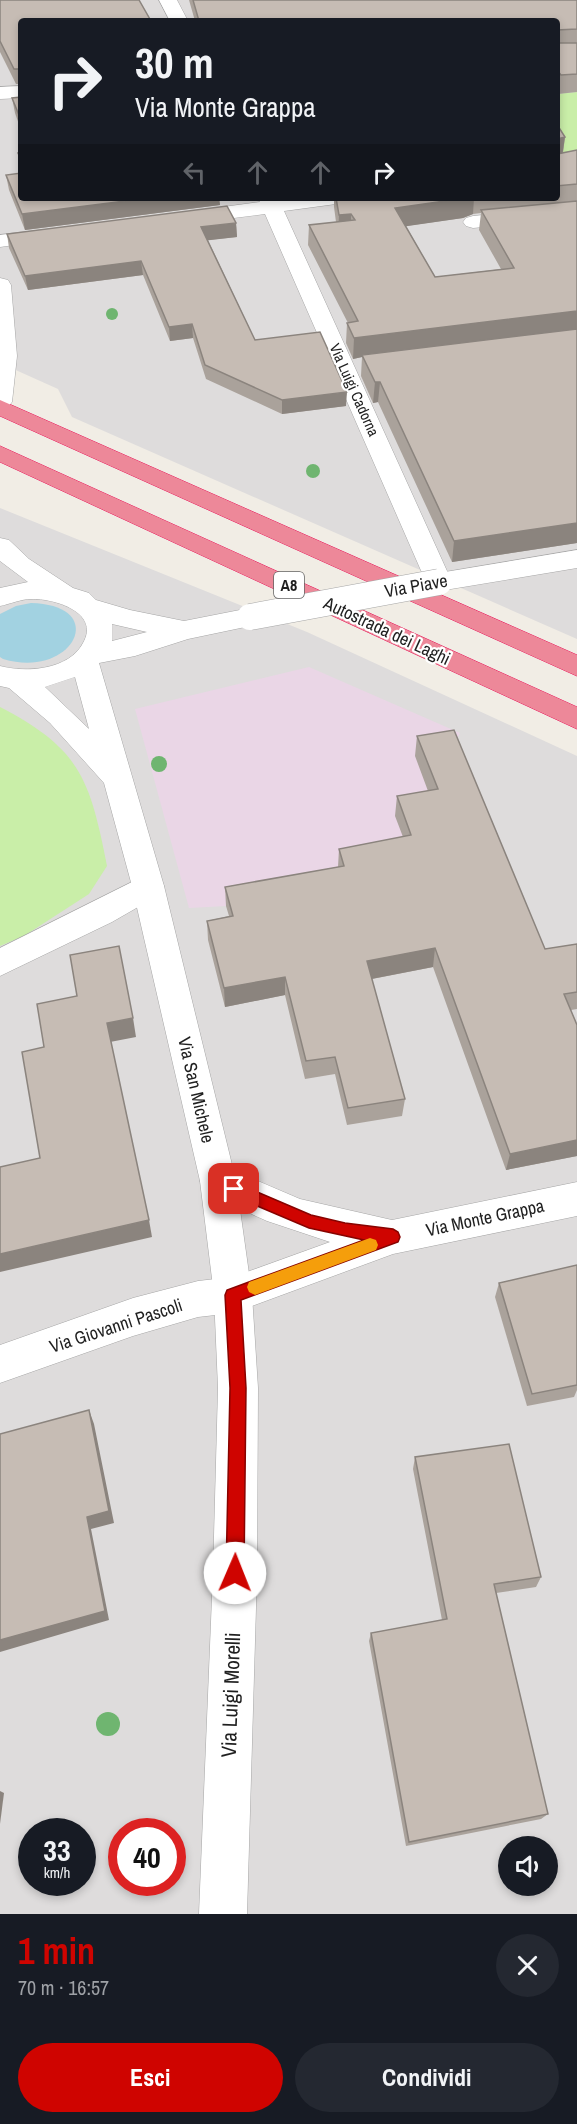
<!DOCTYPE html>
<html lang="it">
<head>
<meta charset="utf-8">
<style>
  :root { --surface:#171b24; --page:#242831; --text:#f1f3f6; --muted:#9ea1a6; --accent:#cf0400 }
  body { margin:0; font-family:"Archivo Narrow",sans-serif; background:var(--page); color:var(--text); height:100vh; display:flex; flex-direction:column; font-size:22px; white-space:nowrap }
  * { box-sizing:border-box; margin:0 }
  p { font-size:20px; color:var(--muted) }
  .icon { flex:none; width:33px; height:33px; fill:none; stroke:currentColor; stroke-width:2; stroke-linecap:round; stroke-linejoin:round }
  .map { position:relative; height:1914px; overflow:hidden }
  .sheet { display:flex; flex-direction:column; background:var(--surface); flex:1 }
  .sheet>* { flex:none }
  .top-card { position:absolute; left:18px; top:18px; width:542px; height:183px; border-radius:6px; box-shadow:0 3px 9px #0003; background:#171b24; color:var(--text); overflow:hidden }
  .controls { position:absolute; left:498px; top:1836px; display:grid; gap:12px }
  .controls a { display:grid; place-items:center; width:60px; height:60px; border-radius:50%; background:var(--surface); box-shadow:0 3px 9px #0003; font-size:30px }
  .speed { position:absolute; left:18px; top:1818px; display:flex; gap:12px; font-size:30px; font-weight:700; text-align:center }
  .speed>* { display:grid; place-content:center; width:78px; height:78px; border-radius:50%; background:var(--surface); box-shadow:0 3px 9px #0003; line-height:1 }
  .speed small { font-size:15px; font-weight:400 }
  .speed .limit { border:9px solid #d22; background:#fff; color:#111 }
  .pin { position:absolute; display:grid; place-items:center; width:51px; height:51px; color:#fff; margin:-26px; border-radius:12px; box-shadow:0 3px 9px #0006 }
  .me { position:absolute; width:66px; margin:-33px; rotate:1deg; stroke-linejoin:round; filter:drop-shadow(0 0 4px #0008) }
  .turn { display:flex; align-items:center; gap:21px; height:126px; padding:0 18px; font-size:27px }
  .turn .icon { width:78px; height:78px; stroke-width:2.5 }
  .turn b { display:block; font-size:42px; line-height:51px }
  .lanes { display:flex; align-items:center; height:57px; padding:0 18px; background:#0003; justify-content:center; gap:30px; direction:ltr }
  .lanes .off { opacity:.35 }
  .round { display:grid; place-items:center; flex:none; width:63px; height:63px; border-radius:32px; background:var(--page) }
  .summary { display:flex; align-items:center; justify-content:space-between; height:102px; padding:0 18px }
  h1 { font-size:36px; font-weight:700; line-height:45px; color:var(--accent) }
  .action { display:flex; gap:12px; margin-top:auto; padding:12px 18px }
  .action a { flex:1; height:69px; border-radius:36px; background:var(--accent); color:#fff; font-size:24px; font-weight:700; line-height:69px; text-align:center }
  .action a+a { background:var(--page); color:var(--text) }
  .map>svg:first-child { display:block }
  .residential { fill:#dedcdc; fill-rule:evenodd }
  .industrial { fill:#ead6e6 }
  .grass { fill:#c9eea8 }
  .water { fill:#a2d2e1 }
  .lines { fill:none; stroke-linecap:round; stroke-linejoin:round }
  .minor-casing { stroke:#a6a6a6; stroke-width:1 }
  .tertiary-casing { stroke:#a6a6a6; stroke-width:1 }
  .motorway-casing { stroke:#e8195c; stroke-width:1 }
  .minor { fill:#fff; fill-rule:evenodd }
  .tertiary { fill:#fff; fill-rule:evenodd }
  .motorway { fill:#ed8899; fill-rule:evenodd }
  .tertiary-bridge-casing { stroke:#a6a6a6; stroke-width:27; stroke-linecap:butt }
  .tertiary-bridge { stroke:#fff; stroke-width:26 }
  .tree { fill:#6fb570 }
  .wall { fill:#aaa29b; fill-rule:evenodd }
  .shaded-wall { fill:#8b847e }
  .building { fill:#c6bcb4; stroke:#8b847e; stroke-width:1.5 }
  .route { fill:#cf0400; stroke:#870300; stroke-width:1.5 }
  .slow { fill:#f59e0b }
  .labels { text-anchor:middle; stroke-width:4.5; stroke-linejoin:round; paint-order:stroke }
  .far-street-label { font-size:15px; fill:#1f1f1f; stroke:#fff }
  .shield { fill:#fff; stroke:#626262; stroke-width:1.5 }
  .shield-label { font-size:16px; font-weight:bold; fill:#1f1f1f }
  .street-label { font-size:18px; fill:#1f1f1f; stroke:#fff }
  .near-street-label { font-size:21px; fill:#1f1f1f; stroke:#fff }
</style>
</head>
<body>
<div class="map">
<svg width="577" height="1914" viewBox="0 0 577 1914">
  <rect width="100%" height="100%" fill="#f1ede5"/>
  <g class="residential">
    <path d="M0,0H577V639L72,417L58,389L0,363ZM21,21H556V198H21Z"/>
    <path d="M0,508L307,632L577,756V1914H0ZM32,1832H82V1882H32ZM122,1832H172V1882H122ZM508,1846H548V1886H508Z"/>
  </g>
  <polygon class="industrial" points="309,667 460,733 451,750 436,809 409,855 226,906 189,908 135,709"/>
  <g class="grass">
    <polygon points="577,92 577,155 557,158 556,94"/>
    <path d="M0,707C81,749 90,780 107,866L89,894L24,936L0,946Z"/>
  </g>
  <path class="water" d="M31,603C111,605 73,680 3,659L0,657V614L16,606Z"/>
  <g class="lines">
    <g class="minor-casing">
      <g id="minor">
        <polygon points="159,0 177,0 188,21 170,21"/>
        <polygon points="21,86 21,98 0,99 0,87"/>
        <polygon points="258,198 346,198 343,202 336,204 284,211 452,582 448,588 439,591 430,588 426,582 265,214 186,224 179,222 176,218 179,214 186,212 260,202"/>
        <polygon points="577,206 577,218 473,228 466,226 463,222 466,218 473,216"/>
        <polygon points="51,229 58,231 62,235 58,239 0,247 0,235"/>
        <polygon points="148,874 159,877 164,886 159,895 112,922 0,976 0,948"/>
        <polygon points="218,1164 300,1199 392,1220 577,1182 577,1216 393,1254 233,1313 198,1317 133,1336 0,1383 0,1345 133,1298 198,1281 233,1277 330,1242 267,1221 205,1193 200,1181 205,1169"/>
      </g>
    </g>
    <g class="tertiary-casing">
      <g id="tertiary">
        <polygon points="0,278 8,280 11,285 17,356 12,402 8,407 0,409"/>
        <path d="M0,538L9,540L29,559L73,588L89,593L96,600L130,610L184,621L250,608L260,610L264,617L260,624L250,626L188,639L135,656L99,663L164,886L236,1181L252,1295L258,1388L257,1573L247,1914H199L213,1573L218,1388L214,1295L200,1181L132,886L104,783L50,723L9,688L0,686V666C26,673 69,670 83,643C101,612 53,598 31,599C21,599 10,604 0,606V588L28,582L0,561ZM112,624L147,632L112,641ZM75,677L89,729L45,687Z"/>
        <polygon points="577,550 577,568 439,591 430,588 426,582 430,576 439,573"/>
      </g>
    </g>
    <g class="motorway-casing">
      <g id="motorway">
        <polygon points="0,400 577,655 577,676 0,416"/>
        <polygon points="0,446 577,707 577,729 0,462"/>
      </g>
    </g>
    <use href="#minor" class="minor"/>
    <use href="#tertiary" class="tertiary"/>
    <use href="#motorway" class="motorway"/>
    <g class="tertiary-bridge-casing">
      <polyline id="tertiary-bridge" points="250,617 439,582"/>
    </g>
    <use href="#tertiary-bridge" class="tertiary-bridge"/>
  </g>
  <g class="tree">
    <circle cx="112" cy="314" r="6"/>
    <circle cx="313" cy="471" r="7"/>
    <circle cx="159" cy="764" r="8"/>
    <circle cx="108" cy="1724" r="12"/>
  </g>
  <g class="wall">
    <polygon points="0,0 21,21 21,86 21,84 16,84 0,52"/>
    <polygon points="189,0 577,0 577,92 558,94 556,91 556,21 195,21"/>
    <polygon points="21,97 21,130 15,113 12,98"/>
    <path d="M556,123L565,137L563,153L577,150V543L452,562L378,402L373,403L361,376L362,357L353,359L346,343L347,323H348L308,245L309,225L336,222L334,207V198H556ZM481,213L479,230L501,269L435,277L406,226L463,218L473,214Z"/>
    <polygon points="21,152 21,170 18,153"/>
    <polygon points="6,175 21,198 219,198 220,205 25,230 9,190"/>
    <polygon points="236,223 237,237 208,240 255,340 346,406 282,414 206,379 193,338 170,341 143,275 28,290 9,248 7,234"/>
    <polygon points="417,736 545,949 577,944 577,1009 571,1010 577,1025 577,1156 506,1170 433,967 372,979 405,1099 402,1116 347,1125 335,1074 305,1079 285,995 225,1007 208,940 207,921 229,916 226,906 225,887 338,867 339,849 403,837 395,816 397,796 428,791 415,756"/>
    <polygon points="577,1265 577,1390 574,1397 527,1406 495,1297 499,1283"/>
    <polygon points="415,1457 541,1577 536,1587 496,1593 548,1814 541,1819 406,1846 369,1641 371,1633 442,1620 413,1469"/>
  </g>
  <g class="shaded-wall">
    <polygon points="565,137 562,157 556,158 557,139"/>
    <polygon points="149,198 219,198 220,205 25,230 22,214"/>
    <polygon points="466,198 474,198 473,214 463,218 394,228 395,208"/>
    <polygon points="351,214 351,234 338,235 339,215"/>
    <polygon points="236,223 237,237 202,241 201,227"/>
    <polygon points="141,261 143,275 28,290 25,276"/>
    <polygon points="577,311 577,331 362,355 362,357 353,359 354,338"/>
    <polygon points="192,324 193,338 170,341 169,327"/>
    <polygon points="375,382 380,382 378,402 373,403"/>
    <polygon points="347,392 346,406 282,414 282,400"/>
    <polygon points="577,523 577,543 452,562 454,541"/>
    <polygon points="435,948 433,967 366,980 367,961"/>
    <polygon points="285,977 285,995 225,1007 224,988"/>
    <polygon points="133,1018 136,1037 110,1042 107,1023"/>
    <polygon points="577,1140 577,1156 506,1170 510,1154"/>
    <polygon points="149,1220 152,1237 0,1272 0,1254"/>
    <polygon points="89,1410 94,1424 114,1523 91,1529 109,1620 0,1652 0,1640 87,1517"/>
    <polygon points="0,1791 4,1793 0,1824"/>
  </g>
  <g class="building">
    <polygon points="0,0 139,0 151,21 21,21 21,84 20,69 14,69 0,41"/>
    <polygon points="193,0 577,0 577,29 557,30 557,43 577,43 577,74 561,75 556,69 556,21 199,21"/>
    <polygon points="21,97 21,120 12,98"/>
    <polygon points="556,123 565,137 557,139 557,154 577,150 577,184 556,186"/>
    <polygon points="21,152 21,160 18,153"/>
    <polygon points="21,173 21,198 149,198 22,214 6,175"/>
    <polygon points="336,198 466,198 395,208 435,277 514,268 481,210 577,201 577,311 354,338 347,323 358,321 309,225 355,220 351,214 339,215"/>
    <polygon points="227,206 236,223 201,227 255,340 320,332 347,392 282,400 205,365 192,324 169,327 141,261 25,276 7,234"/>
    <polygon points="577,329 577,523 454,541 380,382 375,382 362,355"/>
    <polygon points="454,730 545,949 577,944 577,992 564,994 577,1025 577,1140 510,1154 435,948 367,961 405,1099 348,1108 335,1057 306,1061 285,977 224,988 207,921 233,916 225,887 344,866 339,849 411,835 397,796 438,789 417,736"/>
    <polygon points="119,946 133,1018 107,1023 149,1220 0,1254 0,1167 40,1158 22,1052 44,1047 37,1004 77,996 70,955"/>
    <polygon points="577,1265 577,1385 532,1394 499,1283"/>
    <polygon points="89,1410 109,1511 87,1517 105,1611 0,1640 0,1434"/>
    <polygon points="509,1444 541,1577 494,1584 548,1814 409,1842 371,1633 447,1619 415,1457"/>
  </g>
  <polygon class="route" points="234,1182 311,1215 345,1223 393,1229 398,1232 400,1237 398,1242 241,1300 246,1388 244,1573 242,1579 235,1582 229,1579 226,1573 230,1388 225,1295 227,1290 364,1240 309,1228 229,1194 226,1189 229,1184"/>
  <polygon class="slow" points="370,1238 376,1240 378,1245 376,1250 255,1295 249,1292 247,1287 249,1282"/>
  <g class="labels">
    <g class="far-street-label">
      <text transform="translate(354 390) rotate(66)" y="5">Via Luigi Cadorna</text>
    </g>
    <rect class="shield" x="274" y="572" width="30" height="26" rx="4.5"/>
    <g class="shield-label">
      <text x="289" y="591">A8</text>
    </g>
    <g class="street-label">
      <text transform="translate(416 586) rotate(-10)" y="6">Via Piave</text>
      <text transform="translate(387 631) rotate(25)" y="6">Autostrada dei Laghi</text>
      <text transform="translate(196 1090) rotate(77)" y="6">Via San Michele</text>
      <text transform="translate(485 1218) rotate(-12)" y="6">Via Monte Grappa</text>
      <text transform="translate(116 1326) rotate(-18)" y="6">Via Giovanni Pascoli</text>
    </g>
    <g class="near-street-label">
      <text transform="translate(231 1695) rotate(-88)" y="7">Via Luigi Morelli</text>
    </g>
  </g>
</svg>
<div class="controls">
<a><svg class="icon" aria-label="sound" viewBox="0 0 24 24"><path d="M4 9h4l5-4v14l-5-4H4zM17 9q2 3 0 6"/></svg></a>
</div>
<div class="speed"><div>33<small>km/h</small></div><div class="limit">40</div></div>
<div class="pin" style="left:234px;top:1189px;background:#d93025"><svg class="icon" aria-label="arrive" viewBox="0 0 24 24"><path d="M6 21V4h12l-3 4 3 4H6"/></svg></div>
<svg class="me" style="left:235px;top:1573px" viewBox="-20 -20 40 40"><circle r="19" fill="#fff"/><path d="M0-13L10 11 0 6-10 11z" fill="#cf0400"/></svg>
<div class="top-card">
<div class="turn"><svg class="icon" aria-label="right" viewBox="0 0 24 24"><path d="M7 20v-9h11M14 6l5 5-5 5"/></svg><div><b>30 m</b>Via Monte Grappa</div></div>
<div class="lanes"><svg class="icon off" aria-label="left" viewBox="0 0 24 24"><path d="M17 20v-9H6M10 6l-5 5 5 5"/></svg><svg class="icon off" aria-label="ahead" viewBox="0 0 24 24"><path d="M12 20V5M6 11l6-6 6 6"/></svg><svg class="icon off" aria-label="ahead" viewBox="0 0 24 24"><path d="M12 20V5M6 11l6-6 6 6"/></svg><svg class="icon" aria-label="right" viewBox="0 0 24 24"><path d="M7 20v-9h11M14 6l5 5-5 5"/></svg></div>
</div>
</div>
<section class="sheet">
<div class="summary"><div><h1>1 min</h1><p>70 m · 16:57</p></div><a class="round"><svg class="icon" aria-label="close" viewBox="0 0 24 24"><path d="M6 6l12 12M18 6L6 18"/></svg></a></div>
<div class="action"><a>Esci</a><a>Condividi</a></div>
</section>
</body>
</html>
